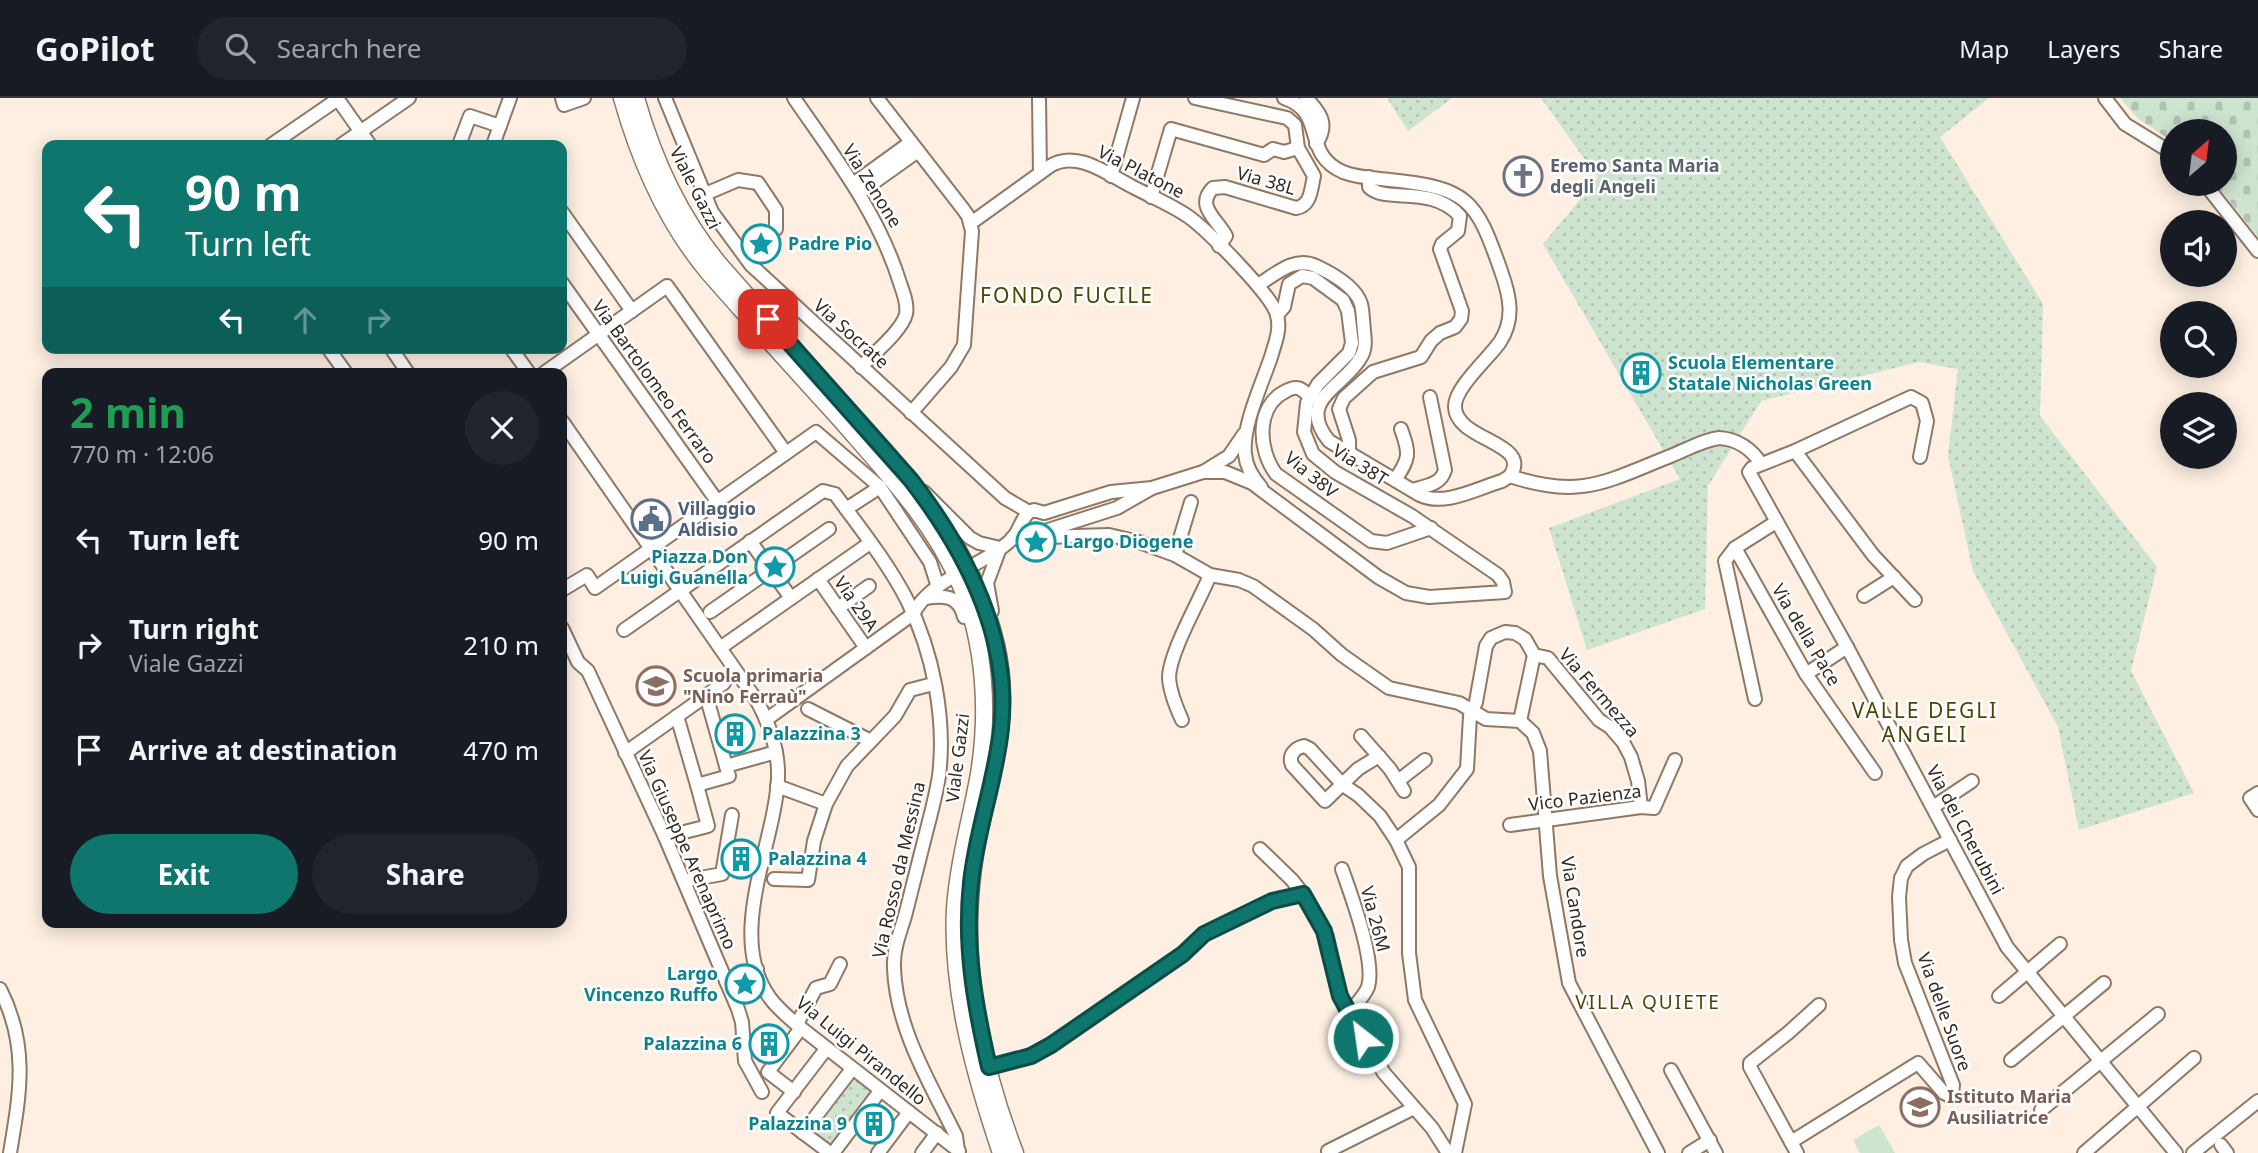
<!DOCTYPE html>
<html lang="en">
<head>
<meta charset="utf-8">
<style>
  :root { --surface:#171b24; --page:#20242c; --text:#f1f3f6; --muted:#9ea1a6; --line:#363941; --accent:#0f766e }
  body { margin:0; font-family:"Noto Sans",sans-serif; background:var(--page); color:var(--text); height:100vh; display:flex; flex-direction:column; font-size:26px; white-space:nowrap }
  * { box-sizing:border-box; margin:0 }
  p { font-size:23px; color:var(--muted) }
  .icon { flex:none; width:38px; height:38px; fill:none; stroke:currentColor; stroke-width:2; stroke-linecap:round; stroke-linejoin:round }
  .map { position:relative; flex:1; overflow:hidden }
  .panel { position:absolute; left:42px; top:270px; width:525px; height:560px; display:flex; flex-direction:column; background:var(--surface); border-radius:14px; box-shadow:0 4px 18px #0003 }
  .panel>* { flex:none }
  .guide { position:absolute; left:42px; top:42px; width:525px; height:214px; border-radius:14px; box-shadow:0 4px 18px #0003; background:#0f766e; color:#fff; overflow:hidden }
  .needle { width:46px; rotate:28deg }
  .controls { position:absolute; left:2160px; top:21px; display:grid; gap:14px }
  .controls a { display:grid; place-items:center; width:77px; height:77px; border-radius:50%; background:var(--surface); box-shadow:0 4px 18px #0003; font-size:35px }
  .pin { position:absolute; display:grid; place-items:center; width:60px; height:60px; color:#fff; margin:-30px; border-radius:14px; box-shadow:0 4px 10px #0006 }
  .me { position:absolute; width:77px; margin:-38px; rotate:330deg; stroke-linejoin:round; filter:drop-shadow(0 0 5px #0008) }
  .turn { display:flex; align-items:center; gap:24px; height:147px; padding:0 28px; font-size:32px }
  .turn .icon { width:91px; height:91px; stroke-width:2.5 }
  .turn b { display:block; font-size:49px; line-height:60px }
  .lanes { display:flex; align-items:center; height:66px; padding:0 28px; background:#0003; justify-content:center; gap:35px; direction:ltr }
  .lanes .off { opacity:.35 }
  .round { display:grid; place-items:center; flex:none; width:74px; height:74px; border-radius:37px; background:var(--page) }
  .head { display:flex; align-items:center; justify-content:space-between; height:119px; padding:0 28px }
  h1 { font-size:42px; font-weight:700; line-height:52px; color:#1e9e55 }
  .primary-button { display:flex; gap:14px; margin-top:auto; padding:14px 28px }
  .primary-button a { flex:1; height:80px; border-radius:42px; background:var(--accent); color:#fff; font-size:28px; font-weight:700; line-height:80px; text-align:center }
  .primary-button a+a { background:var(--page); color:var(--text) }
  ul { padding:0; list-style:none }
  li { display:flex; align-items:center; gap:21px; height:105px; padding:0 28px }
  li div { flex:1 }
  li b { display:block; font-size:26px }
  li em { font-style:normal }
  header { display:flex; align-items:center; gap:42px; box-sizing:border-box; height:98px; padding:0 35px; background:var(--surface); border-bottom:2px solid var(--line) }
  header strong { font-size:33px }
  nav { display:flex; gap:38px; margin-inline-start:auto; font-size:24px }
  .search { width:490px; height:63px; background:var(--page); display:flex; align-items:center; gap:18px; box-sizing:border-box; padding:0 24px; border-radius:38px; color:var(--muted); font-size:26px }
  .map>svg:first-child { display:block }
  .grass { fill:url(#grass-dots) }
  .cemetery { fill:url(#cemetery-stones) }
  .garden { fill:#cee3d0 }
  .lines { fill:none; stroke-linecap:round; stroke-linejoin:round }
  .street-casing { stroke:#8f7864; stroke-width:16 }
  .secondary-casing { stroke:#8f7864; stroke-width:19 }
  .street { stroke:#fff; stroke-width:12 }
  .secondary { stroke:#fff; stroke-width:16 }
  .route-casing { stroke:#0a4d48; stroke-width:18 }
  .route { stroke:#0f766e; stroke-width:12 }
  .labels { text-anchor:middle; stroke-width:5; stroke-linejoin:round; paint-order:stroke }
  .worship-label { font-size:18px; font-weight:bold; fill:#5b616d; stroke:#fff; text-anchor:start }
  .street-label { font-size:18px; fill:#322921; stroke:#fff }
  .culture-label { font-size:18px; font-weight:bold; fill:#0d838f; stroke:#fff; text-anchor:start }
  .service-label { font-size:18px; font-weight:bold; fill:#4e5e75; stroke:#fff; text-anchor:start }
  .education-label { font-size:18px; font-weight:bold; fill:#785e54; stroke:#fff; text-anchor:start }
  .neighbourhood-label { font-size:19px; letter-spacing:2px; fill:#4b4604; stroke:#fff }
  .quarter-label { font-size:21px; letter-spacing:2px; fill:#4b4604; stroke:#fff }
</style>
</head>
<body>
<header>
<strong>GoPilot</strong>
<div class="search"><svg class="icon" aria-label="search" viewBox="0 0 24 24"><circle cx="10" cy="10" r="6"/><path d="M15 15l6 6"/></svg>Search here</div>
<nav><a>Map</a><a>Layers</a><a>Share</a></nav>
</header>
<div class="map">
<svg width="2258" height="1055" viewBox="0 0 2258 1055">
  <defs>
    <pattern id="grass-dots" width="8" height="8" patternUnits="userSpaceOnUse" patternTransform="scale(1.75)"><rect width="8" height="8" fill="#cee3d0"/><path d="M2 2h.1M6 6h.1" fill="none" stroke="#b1c3b2" stroke-width="1.8" stroke-linecap="round"/></pattern>
    <pattern id="cemetery-stones" width="16" height="16" patternUnits="userSpaceOnUse" patternTransform="scale(1.75)"><rect width="16" height="16" fill="#cee3d0"/><path d="M2 7V4a2 2 0 0 1 4 0v3zM10 15v-3a2 2 0 0 1 4 0v3z" fill="#b1c3b2"/></pattern>
  </defs>
  <rect width="100%" height="100%" fill="#feefe2"/>
  <g class="grass">
    <polygon points="1387,0 1452,0 1408,33"/>
    <polygon points="1541,0 1989,0 1940,39 2043,206 2040,318 2157,469 2131,573 2194,695 2079,732 2058,629 1973,473 1948,358 1958,271 1919,264 1761,303 1708,388 1705,511 1587,552 1549,430 1680,381 1543,146 1598,80"/>
    <polygon points="852,971 880,993 833,1055 803,1035"/>
  </g>
  <polygon class="cemetery" points="2120,0 2258,0 2258,139 2216,86 2224,86 2224,33 2172,33 2172,43 2137,20"/>
  <polygon class="garden" points="1879,1027 1895,1055 1860,1055 1853,1042"/>
  <g class="lines">
    <g class="street-casing">
      <g id="street">
        <polyline points="337,0 370,47"/>
        <polyline points="562,0 564,7 584,0"/>
        <polyline points="665,0 712,114 751,167 1005,400 1029,414 1034,412 1044,415 1111,394 1152,390"/>
        <path d="M794,0C835,60 878,114 900,185C903,194 908,206 906,216C902,233 873,256 861,269"/>
        <polyline points="877,0 963,111 968,118 972,133 964,247 951,269 911,315"/>
        <polyline points="1039,0 1040,75"/>
        <path d="M1195,0L1287,20L1295,27L1298,50L1314,78C1311,91 1311,108 1296,110L1225,89L1213,90C1195,108 1217,121 1226,138L1219,148"/>
        <path d="M1284,0C1327,14 1301,56 1343,74C1358,80 1375,80 1390,82C1468,90 1476,101 1501,173C1510,198 1515,221 1500,244C1489,260 1454,290 1455,309C1456,343 1533,344 1510,378"/>
        <path d="M1306,0C1321,15 1329,27 1316,46"/>
        <polyline points="2105,0 2125,26 2172,55"/>
        <polyline points="271,47 338,1"/>
        <polyline points="341,47 409,0"/>
        <polyline points="459,47 470,18 500,28"/>
        <polyline points="493,47 510,0"/>
        <polyline points="1111,78 1133,0"/>
        <polyline points="853,86 911,44"/>
        <polyline points="2205,86 2258,153"/>
        <polyline points="859,95 918,53"/>
        <polyline points="703,97 738,82 758,85 776,112 776,131"/>
        <polyline points="1151,99 1171,31 1264,57 1273,51 1284,54 1298,50"/>
        <polyline points="562,114 632,213"/>
        <path d="M971,125L1050,68C1077,51 1109,77 1133,89C1152,99 1172,107 1189,119C1208,133 1272,197 1277,217C1281,232 1275,245 1271,259C1262,286 1242,328 1245,356C1246,368 1253,380 1261,389"/>
        <polyline points="562,185 717,403"/>
        <path d="M1258,187C1276,176 1294,158 1316,168C1331,175 1356,189 1361,206C1363,214 1363,224 1364,233C1365,242 1366,251 1361,259C1345,289 1295,301 1329,343L1420,397C1444,409 1478,390 1502,383L1510,378"/>
        <polyline points="328,250 346,275"/>
        <polyline points="391,250 408,275"/>
        <polyline points="511,250 529,275"/>
        <polyline points="544,275 667,188 786,355"/>
        <path d="M1309,298C1301,290 1297,287 1286,293C1255,308 1258,352 1276,376L1371,443L1387,445L1431,430"/>
        <path d="M562,323L757,603C770,627 779,652 778,680C775,747 725,838 770,900C778,911 790,921 801,930L959,1053"/>
        <polyline points="1795,353 1873,457 1915,502"/>
        <path d="M1349,356V342L1339,311L1344,300L1373,274L1421,259L1431,243L1440,235L1455,229L1461,221L1462,213L1440,151L1442,146L1458,133L1460,118C1431,86 1386,106 1369,89V79"/>
        <polyline points="1920,359 1927,323 1922,305 1911,299 1795,353 1752,370 1749,374 1847,549 2007,849 2176,1055"/>
        <polyline points="1203,374 1225,374 1252,385 1378,479 1406,495 1429,499 1505,494 1503,484 1498,477 1412,418 1335,374 1313,356 1304,334 1307,305 1318,286 1349,255 1352,245 1348,213 1343,202 1313,180 1302,178 1289,186 1284,209 1277,217"/>
        <path d="M1510,378C1581,402 1607,383 1673,357C1688,351 1703,342 1719,340C1737,341 1752,351 1761,366"/>
        <path d="M1395,382C1410,360 1410,356 1401,331"/>
        <path d="M1412,392C1425,388 1441,387 1445,372L1430,299"/>
        <polyline points="924,394 970,440 979,445 1000,450"/>
        <polyline points="846,411 880,389"/>
        <polyline points="1043,437 1048,432 1117,410 1152,390 1203,374 1229,358 1244,336"/>
        <polyline points="1012,440 1109,437 1139,444 1175,457 1210,477 1239,482 1253,488 1313,531 1342,557 1389,590 1459,605 1486,621 1520,623"/>
        <polyline points="750,443 791,500"/>
        <polyline points="1735,450 1806,576 1875,675"/>
        <polyline points="1175,457 1191,404"/>
        <polyline points="818,481 866,550"/>
        <polyline points="562,492 587,477 595,490 816,334 880,389 930,464 938,489"/>
        <polyline points="1864,498 1894,479"/>
        <path d="M925,500C944,497 959,497 964,519"/>
        <polyline points="838,510 869,488"/>
        <polyline points="992,513 987,485 1000,450"/>
        <polyline points="710,514 829,431"/>
        <polyline points="562,530 578,564 588,573 665,739 738,911 742,924 745,963 762,994"/>
        <path d="M624,532L823,393L835,396C860,430 888,465 907,502C933,554 946,620 939,678C936,697 931,716 926,735C919,763 912,790 905,818C900,835 893,851 894,870C896,930 930,985 956,1038L958,1053"/>
        <polyline points="720,550 870,445"/>
        <polyline points="1806,576 1847,549"/>
        <polyline points="706,597 726,668"/>
        <polyline points="1755,601 1725,463 1735,450 1776,424"/>
        <polyline points="808,611 871,643"/>
        <polyline points="677,618 697,687"/>
        <path d="M767,621L913,516C932,479 983,469 1012,441C1020,432 1021,421 1029,414"/>
        <path d="M1182,622C1176,609 1170,595 1169,580C1169,555 1200,502 1210,477"/>
        <polyline points="1520,623 1533,635 1540,653 1550,778 1569,885 1658,1055"/>
        <polyline points="1520,623 1534,557"/>
        <polyline points="1361,638 1390,671 1404,693"/>
        <polyline points="625,655 724,585"/>
        <path d="M1379,658L1358,671L1325,703L1292,667C1288,657 1295,650 1304,648L1310,651L1343,687L1358,697L1380,718L1396,742L1409,769V855L1415,902L1465,1006L1455,1055"/>
        <polyline points="1398,683 1425,662"/>
        <polyline points="777,688 826,706"/>
        <polyline points="2258,695 2250,700 2258,712"/>
        <polyline points="1933,709 1972,683"/>
        <polyline points="1510,727 1641,709 1654,710 1675,662"/>
        <polyline points="665,739 708,728 697,687 729,678 726,668 776,654"/>
        <polyline points="1396,742 1439,707 1467,671 1470,618 1476,604 1486,548 1491,540 1505,534 1515,535 1525,541 1534,557 1548,560 1599,622 1610,629 1623,644 1631,659 1638,683 1641,709"/>
        <polyline points="1260,751 1292,782 1303,796 1327,839 1340,898 1348,916 1384,975 1432,1030 1448,1055"/>
        <path d="M1342,771C1351,797 1376,863 1368,889C1364,899 1355,907 1348,916"/>
        <polyline points="774,781 808,782 814,743 826,706 847,668 895,618 910,592 933,586"/>
        <polyline points="684,783 722,776 732,717"/>
        <polyline points="726,883 757,871"/>
        <path d="M0,891C29,948 20,995 10,1055"/>
        <polyline points="1999,898 2060,846"/>
        <polyline points="797,926 816,890 830,886 840,866"/>
        <polyline points="826,951 777,1015 830,1055"/>
        <polyline points="2011,962 2104,885"/>
        <polyline points="989,969 1031,958 1051,947 1183,856 1204,836 1272,803 1303,796"/>
        <polyline points="1671,972 1716,1055"/>
        <polyline points="794,994 768,974 801,930"/>
        <polyline points="2041,1012 2158,916"/>
        <polyline points="803,1035 852,971"/>
        <polyline points="1791,1044 1918,965 1944,995 1948,997 1952,996 1953,987 1905,865 1901,842 1899,799 1901,780 1907,768 1923,756 1950,742"/>
        <polyline points="2221,1047 2227,1055"/>
        <polyline points="1328,1053 1414,1010"/>
        <polyline points="833,1055 880,993"/>
        <polyline points="878,1055 909,1014"/>
        <polyline points="922,1055 937,1035"/>
        <polyline points="1689,1055 1710,1042"/>
        <polyline points="1797,1055 1750,969 1750,965 1788,935 1819,907"/>
        <polyline points="2084,1055 2194,960"/>
        <polyline points="2193,1055 2258,1003"/>
      </g>
    </g>
    <g class="secondary-casing">
      <g id="secondary">
        <path d="M622,0C640,64 666,124 709,175C752,224 796,273 840,321C885,373 934,424 961,488C985,546 989,614 979,676C971,721 958,765 955,811C951,893 975,978 1001,1055"/>
        <path d="M636,0C653,60 679,118 719,166C759,211 798,256 838,301C904,374 973,447 996,547C1015,630 983,691 973,770C960,866 981,966 1015,1055"/>
      </g>
    </g>
    <use href="#street" class="street"/>
    <use href="#secondary" class="secondary"/>
  </g>
  <g class="lines">
    <g class="route-casing">
      <path id="route" d="M768,221L911,382C965,452 1011,539 1001,630C996,682 976,733 971,785C964,848 975,908 989,969L1031,958L1051,947L1183,856L1204,836L1272,803L1303,796L1324,833L1340,898L1363,940"/>
    </g>
    <use href="#route" class="route"/>
  </g>
  <defs>
    <g id="church-ring" transform="scale(2.0125)"><circle r="9.5" fill="#fff" stroke="#6b7280" stroke-width="1.5"/><path d="M-1.2-6h2.4v3.5h3.3v2.4h-3.3V6h-2.4V-.1h-3.3v-2.4h3.3Z" fill="#6b7280"/></g>
    <g id="sight-ring" transform="scale(2.0125)"><circle r="9.5" fill="#fff" stroke="#0f9aa8" stroke-width="1.5"/><path d="M0-6L1.8-2.2L6-1.7L2.9 1.2L3.7 5.4L0 3.3L-3.7 5.4L-2.9 1.2L-6-1.7L-1.8-2.2Z" fill="#0f9aa8"/></g>
    <g id="building-ring" transform="scale(2.0125)"><circle r="9.5" fill="#fff" stroke="#0f9aa8" stroke-width="1.5"/><path d="M-4-6H4V6H1V3H-1V6H-4ZM-2.5-4.3h1.7v1.8h-1.7ZM.8-4.3h1.7v1.8H.8ZM-2.5-1h1.7V.8h-1.7ZM.8-1h1.7V.8H.8Z" fill="#0f9aa8"/></g>
    <g id="civic-ring" transform="scale(2.0125)"><circle r="9.5" fill="#fff" stroke="#5c6f8a" stroke-width="1.5"/><path d="M-.6-6.5H3V-4.5H.6V-3L4-1V1h2V6H-6V1h2V-1L-.6-3ZM-1.2 2.5V6h2.4V2.5Z" fill="#5c6f8a"/></g>
    <g id="school-ring" transform="scale(2.0125)"><circle r="9.5" fill="#fff" stroke="#8d6e63" stroke-width="1.5"/><path d="M0-5L7-2L0 1L-7-2ZM-4 1L0 2.5L4 1V4Q0 6-4 4Z" fill="#8d6e63"/></g>
  </defs>
  <g fill-rule="evenodd">
    <use href="#church-ring" x="1523" y="78"/>
    <use href="#sight-ring" x="761" y="146"/>
    <use href="#building-ring" x="1641" y="275"/>
    <use href="#civic-ring" x="651" y="421"/>
    <use href="#sight-ring" x="1036" y="444"/>
    <use href="#sight-ring" x="775" y="469"/>
    <use href="#school-ring" x="656" y="588"/>
    <use href="#building-ring" x="735" y="636"/>
    <use href="#building-ring" x="741" y="761"/>
    <use href="#sight-ring" x="745" y="886"/>
    <use href="#building-ring" x="769" y="946"/>
    <use href="#school-ring" x="1920" y="1009"/>
    <use href="#building-ring" x="874" y="1026"/>
  </g>
  <g class="labels">
    <g class="worship-label">
      <text x="1550" y="74">Eremo Santa Maria<tspan x="1550" dy="21">degli Angeli</tspan></text>
    </g>
    <g class="street-label">
      <text transform="translate(1141 74) rotate(27)" y="6">Via Platone</text>
      <text transform="translate(1266 83) rotate(16)" y="6">Via 38L</text>
      <text transform="translate(872 88) rotate(58)" y="6">Via Zenone</text>
      <text transform="translate(695 90) rotate(63)" y="6">Viale Gazzi</text>
      <text transform="translate(851 236) rotate(42)" y="6">Via Socrate</text>
      <text transform="translate(654 284) rotate(54)" y="6">Via Bartolomeo Ferraro</text>
      <text transform="translate(1360 367) rotate(32)" y="6">Via 38T</text>
      <text transform="translate(1311 377) rotate(39)" y="6">Via 38V</text>
      <text transform="translate(856 506) rotate(55)" y="6">Via 29A</text>
      <text transform="translate(1806 537) rotate(59)" y="6">Via della Pace</text>
      <text transform="translate(1599 595) rotate(49)" y="6">Via Fermezza</text>
      <text transform="translate(958 660) rotate(-83)" y="6">Viale Gazzi</text>
      <text transform="translate(1585 700) rotate(-7)" y="6">Vico Pazienza</text>
      <text transform="translate(1965 732) rotate(62)" y="6">Via dei Cherubini</text>
      <text transform="translate(687 752) rotate(66)" y="6">Via Giuseppe Arenaprimo</text>
      <text transform="translate(899 772) rotate(-77)" y="6">Via Rosso da Messina</text>
      <text transform="translate(1575 809) rotate(81)" y="6">Via Candore</text>
      <text transform="translate(1375 821) rotate(75)" y="6">Via 26M</text>
      <text transform="translate(1944 914) rotate(70)" y="6">Via delle Suore</text>
      <text transform="translate(861 953) rotate(39)" y="6">Via Luigi Pirandello</text>
    </g>
    <g class="culture-label">
      <text x="788" y="152">Padre Pio</text>
      <text x="1668" y="271">Scuola Elementare<tspan x="1668" dy="21">Statale Nicholas Green</tspan></text>
      <text x="1063" y="450">Largo Diogene</text>
      <text x="748" y="465" text-anchor="end">Piazza Don<tspan x="748" dy="21">Luigi Guanella</tspan></text>
      <text x="762" y="642">Palazzina 3</text>
      <text x="768" y="767">Palazzina 4</text>
      <text x="718" y="882" text-anchor="end">Largo<tspan x="718" dy="21">Vincenzo Ruffo</tspan></text>
      <text x="742" y="952" text-anchor="end">Palazzina 6</text>
      <text x="847" y="1032" text-anchor="end">Palazzina 9</text>
    </g>
    <g class="service-label">
      <text x="678" y="417">Villaggio<tspan x="678" dy="21">Aldisio</tspan></text>
    </g>
    <g class="education-label">
      <text x="683" y="584">Scuola primaria<tspan x="683" dy="21">"Nino Ferraù"</tspan></text>
      <text x="1947" y="1005">Istituto Maria<tspan x="1947" dy="21">Ausiliatrice</tspan></text>
    </g>
    <g class="neighbourhood-label">
      <text x="1648" y="911">VILLA QUIETE</text>
    </g>
    <g class="quarter-label">
      <text x="1067" y="205">FONDO FUCILE</text>
      <text x="1925" y="620">VALLE DEGLI<tspan x="1925" dy="24">ANGELI</tspan></text>
    </g>
  </g>
</svg>
<div class="controls">
<a><svg class="needle" viewBox="-14 -14 28 28"><path d="M0-13l5 13h-10z" fill="#e53935"/><path d="M0 13l5-13h-10z" fill="#9ea1a6"/></svg></a>
<a><svg class="icon" aria-label="sound" viewBox="0 0 24 24"><path d="M4 9h4l5-4v14l-5-4H4zM17 9q2 3 0 6"/></svg></a>
<a><svg class="icon" aria-label="search" viewBox="0 0 24 24"><circle cx="10" cy="10" r="6"/><path d="M15 15l6 6"/></svg></a>
<a><svg class="icon" aria-label="layers" viewBox="0 0 24 24"><path d="M12 4l9 5-9 5-9-5zM3 14l9 5 9-5"/></svg></a>
</div>
<div class="pin" style="left:768px;top:221px;background:#d93025"><svg class="icon" aria-label="arrive" viewBox="0 0 24 24"><path d="M6 21V4h12l-3 4 3 4H6"/></svg></div>
<svg class="me" style="left:1363px;top:940px" viewBox="-20 -20 40 40"><circle r="17" fill="#0f766e" stroke="#fff" stroke-width="3"/><path d="M0-11L8 9 0 5-8 9z" fill="#fff"/></svg>
<div class="guide">
<div class="turn"><svg class="icon" aria-label="left" viewBox="0 0 24 24"><path d="M17 20v-9H6M10 6l-5 5 5 5"/></svg><div><b>90 m</b>Turn left</div></div>
<div class="lanes"><svg class="icon" aria-label="left" viewBox="0 0 24 24"><path d="M17 20v-9H6M10 6l-5 5 5 5"/></svg><svg class="icon off" aria-label="ahead" viewBox="0 0 24 24"><path d="M12 20V5M6 11l6-6 6 6"/></svg><svg class="icon off" aria-label="right" viewBox="0 0 24 24"><path d="M7 20v-9h11M14 6l5 5-5 5"/></svg></div>
</div>
<section class="panel">
<div class="head"><div><h1>2 min</h1><p>770 m · 12:06</p></div><a class="round"><svg class="icon" aria-label="close" viewBox="0 0 24 24"><path d="M6 6l12 12M18 6L6 18"/></svg></a></div>
<ul>
<li><svg class="icon" aria-label="left" viewBox="0 0 24 24"><path d="M17 20v-9H6M10 6l-5 5 5 5"/></svg><div><b>Turn left</b></div><em>90 m</em></li>
<li><svg class="icon" aria-label="right" viewBox="0 0 24 24"><path d="M7 20v-9h11M14 6l5 5-5 5"/></svg><div><b>Turn right</b><p>Viale Gazzi</p></div><em>210 m</em></li>
<li><svg class="icon" aria-label="arrive" viewBox="0 0 24 24"><path d="M6 21V4h12l-3 4 3 4H6"/></svg><div><b>Arrive at destination</b></div><em>470 m</em></li>
</ul>
<div class="primary-button"><a>Exit</a><a>Share</a></div>
</section>
</div>
</body>
</html>
